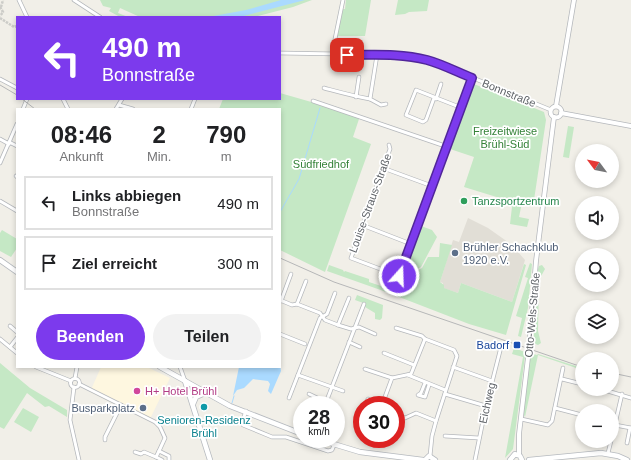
<!DOCTYPE html>
<html lang="de">
<head>
<meta charset="utf-8">
<style>
  :root { --surface:#fff; --page:#f2f2f2; --text:#202124; --muted:#757577; --line:#e0e0e0; --accent:#7c3aed }
  body { margin:0; font-family:Arial,sans-serif; background:var(--page); color:var(--text); height:100vh; display:flex; flex-direction:column; font-size:15px; white-space:nowrap }
  * { box-sizing:border-box; margin:0 }
  p { font-size:13px; color:var(--muted) }
  .icon { flex:none; width:22px; height:22px; fill:none; stroke:currentColor; stroke-width:2; stroke-linecap:round; stroke-linejoin:round }
  .map { position:relative; flex:1; overflow:hidden }
  .sheet { position:absolute; left:16px; top:108px; width:265px; height:260px; display:flex; flex-direction:column; background:var(--surface); border-radius:0px; box-shadow:0 2px 6px #0003 }
  .sheet>* { flex:none }
  .hud { position:absolute; left:16px; top:16px; width:265px; height:84px; border-radius:0px; box-shadow:0 2px 6px #0003; background:#7c3aed; color:#fff; overflow:hidden }
  .needle { width:26px; rotate:302deg }
  .buttons { position:absolute; left:575px; top:144px; display:grid; gap:8px }
  .buttons a { display:grid; place-items:center; width:44px; height:44px; border-radius:50%; background:var(--surface); box-shadow:0 2px 6px #0003; font-size:20px }
  .speed { position:absolute; left:293px; top:396px; display:flex; gap:8px; font-size:20px; font-weight:700; text-align:center }
  .speed>* { display:grid; place-content:center; width:52px; height:52px; border-radius:50%; background:var(--surface); box-shadow:0 2px 6px #0003; line-height:1 }
  .speed small { font-size:10px; font-weight:400 }
  .speed .limit { border:6px solid #d22; background:#fff; color:#111 }
  .pin { position:absolute; display:grid; place-items:center; width:34px; height:34px; color:#fff; margin:-17px; border-radius:8px; box-shadow:0 2px 6px #0006 }
  .me { position:absolute; width:44px; margin:-22px; rotate:20deg; stroke-linejoin:round; filter:drop-shadow(0 0 3px #0008) }
  .turn { display:flex; align-items:center; gap:14px; height:84px; padding:0 20px; font-size:18px }
  .turn .icon { width:52px; height:52px; stroke-width:2.5 }
  .turn b { display:block; font-size:28px; line-height:34px }
  .eta { display:flex; justify-content:space-evenly; align-items:center; height:68px; text-align:center }
  .eta b { font-size:24px; font-weight:800; line-height:28px }
  .cta { display:flex; gap:8px; margin-top:auto; padding:8px 20px }
  .cta a { flex:1; height:46px; border-radius:24px; background:var(--accent); color:#fff; font-size:16px; font-weight:800; line-height:46px; text-align:center }
  .cta a+a { background:var(--page); color:var(--text) }
  ul { padding:0; list-style:none }
  li { display:flex; align-items:center; gap:12px; height:54px; margin:0 8px 6px; padding:0 12px; border:2px solid var(--line); border-radius:0px }
  li div { flex:1 }
  li b { display:block; font-size:15px }
  li em { font-style:normal }
  .map>svg:first-child { display:block }
  .commercial { fill:#fef7e0 }
  .education { fill:#e1ded6 }
  .green { fill:#c5e8c5 }
  .water { fill:#aadaff }
  .lines { fill:none; stroke-linecap:round; stroke-linejoin:round }
  .stream { stroke:#aadaff; stroke-width:1 }
  .pedestrian-tunnel { stroke:#ccccc8; stroke-width:2.5; stroke-dasharray:2.5 1; stroke-linecap:butt }
  .minor-casing { stroke:#b5b8bc; stroke-width:4.5 }
  .tertiary-casing { stroke:#b5b8bc; stroke-width:5.5 }
  .secondary-casing { stroke:#b6babf; stroke-width:6 }
  .minor { stroke:#fff; stroke-width:3 }
  .tertiary { stroke:#fff; stroke-width:4 }
  .secondary { stroke:#fff; stroke-width:4.5 }
  .tram { stroke:#b6b7b8; stroke-width:1 }
  .route-casing { stroke:#51269a; stroke-width:10 }
  .route { stroke:#7c3aed; stroke-width:7 }
  .leisure-dot { fill:#2e9e5b; stroke:#fff; stroke-width:1.5 }
  .service-dot { fill:#5c6f8a; stroke:#fff; stroke-width:1.5 }
  .transit-dot { fill:#1a4fb4; stroke:#fff; stroke-width:1.5 }
  .hotel-dot { fill:#d1479c; stroke:#fff; stroke-width:1.5 }
  .culture-dot { fill:#0f9aa8; stroke:#fff; stroke-width:1.5 }
  .labels { text-anchor:middle; stroke-width:3.5; stroke-linejoin:round; paint-order:stroke }
  .street-label { font-size:11px; fill:#5f6368; stroke:#fff }
  .park-label { font-size:11px; fill:#348238; stroke:#fff }
  .leisure-label { font-size:11px; fill:#27864d; stroke:#fff; text-anchor:start }
  .service-label { font-size:11px; fill:#4e5e75; stroke:#fff; text-anchor:start }
  .transit-label { font-size:11px; fill:#164399; stroke:#fff; text-anchor:end }
  .hotel-label { font-size:11px; fill:#b23c85; stroke:#fff; text-anchor:start }
  .culture-label { font-size:11px; fill:#0d838f; stroke:#fff }
</style>
</head>
<body>
<div class="map">
<svg width="631" height="460" viewBox="0 0 631 460">
  <rect width="100%" height="100%" fill="#f1efe8"/>
  <polygon class="commercial" points="101,367 147,367 170,378 149,421 90,392"/>
  <polygon class="education" points="468,218 488,228 512,245 525,260 512,302 461,283 458,293 443,288 443,283 440,282 453,240 459,242"/>
  <g class="green">
    <polygon points="100,0 312,0 293,7 254,17 140,17 120,8 118,13 128,17 120,17 109,11 111,8 103,6"/>
    <polygon points="346,0 371,0 365,36 337,36 343,9 345,9"/>
    <polygon points="398,0 429,0 427,11 409,12 405,14 395,15"/>
    <polygon points="474,84 544,112 546,120 534,200 523,198 519,217 529,219 527,227 510,224 512,207 503,199 464,187 474,157 450,149"/>
    <polygon points="280,93 360,116 353,137 371,144 325,272 280,250 280,109 219,109 223,99 280,99"/>
    <polygon points="568,126 574,127 569,158 563,157"/>
    <polygon points="421,226 432,230 437,237 421,267 399,279 417,230 419,230"/>
    <polygon points="2,230 17,239 17,248 11,257 0,251 0,233"/>
    <polygon points="440,243 452,245 440,282 444,285 444,288 458,293 461,283 512,302 524,264 526,265 506,335 469,324 394,295 398,281 422,268 428,257 439,257"/>
    <polygon points="530,263 532,264 528,308 521,337 518,336 522,318 516,316 528,278 525,277"/>
    <polygon points="329,265 343,270 344,272 345,271 369,279 369,282 390,289 389,293 327,271"/>
    <polygon points="542,265 545,269 539,280 538,331 541,343 538,345 533,343 538,269 539,266"/>
    <polygon points="357,295 383,305 382,318 380,320 375,319 375,313 365,307 366,304 355,300"/>
    <polygon points="514,348 525,352 525,356 513,449 505,458 523,357 512,354"/>
    <polygon points="530,353 537,355 538,354 582,368 582,370 538,355 525,417 523,413"/>
    <polygon points="0,363 30,388 67,410 67,417 49,406 45,407 27,393 4,429 0,427"/>
    <polygon points="23,408 39,417 31,432 14,422"/>
  </g>
  <g class="water">
    <polygon points="281,0 305,0 240,17 208,17 246,10"/>
    <polygon points="280,364 281,371 271,394 268,391 270,384 268,381 253,379 244,388 237,390 233,396 239,367 280,367"/>
  </g>
  <g class="lines">
    <g class="stream">
      <polyline points="280,212 299,179 320,108"/>
      <polyline points="232,403 234,396"/>
    </g>
    <g class="pedestrian-tunnel">
      <polyline points="0,7 3,12 0,16"/>
      <polyline points="1,7 3,0"/>
      <polyline points="0,18 14,27 17,26"/>
    </g>
    <g class="minor-casing">
      <g id="minor">
        <polyline points="19,0 27,17"/>
        <polyline points="74,0 100,17"/>
        <polyline points="280,53 396,55 423,59 439,64 551,110"/>
        <polyline points="334,55 335,39 343,0"/>
        <polyline points="377,55 370,99 381,105 386,104"/>
        <polyline points="0,79 17,88"/>
        <path d="M324,88C339,92 353,96 370,99"/>
        <polyline points="356,97 359,77"/>
        <polyline points="434,98 426,120 423,122 406,115 416,90 462,108"/>
        <polyline points="63,99 68,109"/>
        <polyline points="436,99 441,84"/>
        <polyline points="313,101 448,147"/>
        <polyline points="119,105 133,109"/>
        <polyline points="23,109 27,99"/>
        <polyline points="116,109 122,99"/>
        <polyline points="191,109 195,99"/>
        <polyline points="0,139 9,144"/>
        <polyline points="9,142 17,146"/>
        <polyline points="389,145 390,149 351,258 399,276 472,78"/>
        <polyline points="0,163 17,124"/>
        <polyline points="383,168 432,186"/>
        <polyline points="16,176 17,177"/>
        <polyline points="0,201 17,211"/>
        <polyline points="362,225 411,244"/>
        <polyline points="280,300 292,305 297,304 320,313 325,320 338,325 351,329 359,327 375,334"/>
        <polyline points="281,301 291,274"/>
        <polyline points="297,304 306,281"/>
        <polyline points="338,325 349,298"/>
        <polyline points="10,326 17,332"/>
        <polyline points="396,328 422,336 425,339"/>
        <polyline points="280,334 305,344"/>
        <polyline points="0,339 17,353"/>
        <polyline points="349,342 360,347"/>
        <polyline points="10,347 17,338"/>
        <polyline points="384,353 414,365"/>
        <polyline points="36,367 71,381"/>
        <polyline points="180,367 185,381"/>
        <polyline points="453,367 492,381"/>
        <polyline points="365,369 392,378"/>
        <polyline points="298,375 343,391"/>
        <polyline points="408,375 445,390"/>
        <polyline points="75,378 77,367"/>
        <circle cx="75" cy="383" r="4.5"/>
        <polyline points="562,379 582,384"/>
        <polyline points="425,383 421,393 418,395 425,397 429,385"/>
        <polyline points="79,384 155,422 160,427 165,438 159,451 169,456 169,460"/>
        <polyline points="74,387 70,420 79,460"/>
        <polyline points="601,389 631,398"/>
        <polyline points="309,394 332,405"/>
        <polyline points="445,394 486,406"/>
        <polyline points="289,398 320,318 327,314 335,293"/>
        <polyline points="325,405 364,304"/>
        <polyline points="366,405 368,399"/>
        <polyline points="382,405 392,378 411,374 425,339 454,350 457,356 436,421 432,436 430,456"/>
        <polyline points="336,407 337,407"/>
        <polyline points="555,408 582,415"/>
        <polyline points="246,411 242,422 243,425 272,437 286,437 328,451 332,450 334,445"/>
        <polyline points="396,415 405,418 416,413 436,421"/>
        <polyline points="361,419 362,415"/>
        <polyline points="521,419 548,425 552,421 563,368"/>
        <polyline points="615,425 631,428"/>
        <polyline points="445,436 479,438"/>
        <polyline points="612,437 622,394"/>
        <polyline points="105,440 105,437 121,405"/>
        <polyline points="627,443 630,428"/>
        <polyline points="159,451 156,457 162,460"/>
        <polyline points="135,452 141,454 144,452 156,457"/>
        <polyline points="608,453 611,441"/>
        <polyline points="475,460 486,406 501,347"/>
      </g>
    </g>
    <g class="tertiary-casing">
      <g id="tertiary">
        <polyline points="556,106 574,0"/>
        <circle cx="556" cy="112" r="5.5"/>
        <polyline points="561,113 631,126"/>
        <polyline points="519,455 519,434 529,349 536,261 554,117"/>
      </g>
    </g>
    <g class="secondary-casing">
      <g id="secondary">
        <polyline points="0,260 17,272"/>
        <polyline points="160,367 230,406 302,434"/>
        <polyline points="185,381 210,460"/>
        <polyline points="193,404 196,397 205,393"/>
        <polyline points="317,439 360,452 423,460"/>
        <polyline points="425,460 429,456 435,460"/>
        <polyline points="510,460 515,454 520,456 522,460"/>
        <polyline points="529,460 601,453 618,456 627,460"/>
      </g>
    </g>
    <use href="#minor" class="minor"/>
    <use href="#tertiary" class="tertiary"/>
    <use href="#secondary" class="secondary"/>
    <g class="tram">
      <polyline points="0,85 17,95"/>
      <polyline points="22,99 35,109"/>
      <polyline points="280,258 334,282 582,367"/>
      <polyline points="612,373 631,377"/>
    </g>
  </g>
  <g class="lines">
    <g class="route-casing">
      <path id="route" d="M347,55C373,55 401,53 427,60C442,64 457,72 472,78L399,276"/>
    </g>
    <use href="#route" class="route"/>
  </g>
  <circle class="leisure-dot" cx="464" cy="201" r="4"/>
  <g class="service-dot">
    <circle cx="455" cy="253" r="4"/>
    <circle cx="143" cy="408" r="4"/>
  </g>
  <rect class="transit-dot" x="513" y="341" width="8" height="8" rx="2"/>
  <circle class="hotel-dot" cx="137" cy="391" r="4"/>
  <circle class="culture-dot" cx="204" cy="407" r="4"/>
  <g class="labels">
    <g class="street-label">
      <text transform="translate(509 93) rotate(22)" y="4">Bonnstraße</text>
      <text transform="translate(370 203) rotate(-70)" y="4">Louise-Straus-Straße</text>
      <text transform="translate(532 315) rotate(-85)" y="4">Otto-Wels-Straße</text>
      <text transform="translate(487 403) rotate(-77)" y="4">Eichweg</text>
    </g>
    <g class="park-label">
      <text x="505" y="135">Freizeitwiese<tspan x="505" dy="13">Brühl-Süd</tspan></text>
      <text x="321" y="168">Südfriedhof</text>
    </g>
    <g class="leisure-label">
      <text x="472" y="205">Tanzsportzentrum</text>
    </g>
    <g class="service-label">
      <text x="463" y="251">Brühler Schachklub<tspan x="463" dy="13">1920 e.V.</tspan></text>
      <text x="135" y="412" text-anchor="end">Busparkplatz</text>
    </g>
    <g class="transit-label">
      <text x="509" y="349">Badorf</text>
    </g>
    <g class="hotel-label">
      <text x="145" y="395">H+ Hotel Brühl</text>
    </g>
    <g class="culture-label">
      <text x="204" y="424">Senioren-Residenz<tspan x="204" dy="13">Brühl</tspan></text>
    </g>
  </g>
</svg>
<div class="buttons">
<a><svg class="needle" viewBox="-14 -14 28 28"><path d="M0-13l5 13h-10z" fill="#e53935"/><path d="M0 13l5-13h-10z" fill="#757577"/></svg></a>
<a><svg class="icon" aria-label="sound" viewBox="0 0 24 24"><path d="M4 9h4l5-4v14l-5-4H4zM17 9q2 3 0 6"/></svg></a>
<a><svg class="icon" aria-label="search" viewBox="0 0 24 24"><circle cx="10" cy="10" r="6"/><path d="M15 15l6 6"/></svg></a>
<a><svg class="icon" aria-label="layers" viewBox="0 0 24 24"><path d="M12 4l9 5-9 5-9-5zM3 14l9 5 9-5"/></svg></a>
<a>+</a>
<a>−</a>
</div>
<div class="speed"><div>28<small>km/h</small></div><div class="limit">30</div></div>
<div class="pin" style="left:347px;top:55px;background:#d93025"><svg class="icon" aria-label="arrive" viewBox="0 0 24 24"><path d="M6 21V4h12l-3 4 3 4H6"/></svg></div>
<svg class="me" style="left:399px;top:276px" viewBox="-20 -20 40 40"><circle r="17" fill="#7c3aed" stroke="#fff" stroke-width="3"/><path d="M0-11L8 9 0 5-8 9z" fill="#fff"/></svg>
<div class="hud">
<div class="turn"><svg class="icon" aria-label="left" viewBox="0 0 24 24"><path d="M17 20v-9H6M10 6l-5 5 5 5"/></svg><div><b>490 m</b>Bonnstraße</div></div>
</div>
<section class="sheet">
<div class="eta">
<div><b>08:46</b><p>Ankunft</p></div>
<div><b>2</b><p>Min.</p></div>
<div><b>790</b><p>m</p></div>
</div>
<ul>
<li><svg class="icon" aria-label="left" viewBox="0 0 24 24"><path d="M17 20v-9H6M10 6l-5 5 5 5"/></svg><div><b>Links abbiegen</b><p>Bonnstraße</p></div><em>490 m</em></li>
<li><svg class="icon" aria-label="arrive" viewBox="0 0 24 24"><path d="M6 21V4h12l-3 4 3 4H6"/></svg><div><b>Ziel erreicht</b></div><em>300 m</em></li>
</ul>
<div class="cta"><a>Beenden</a><a>Teilen</a></div>
</section>
</div>
</body>
</html>
